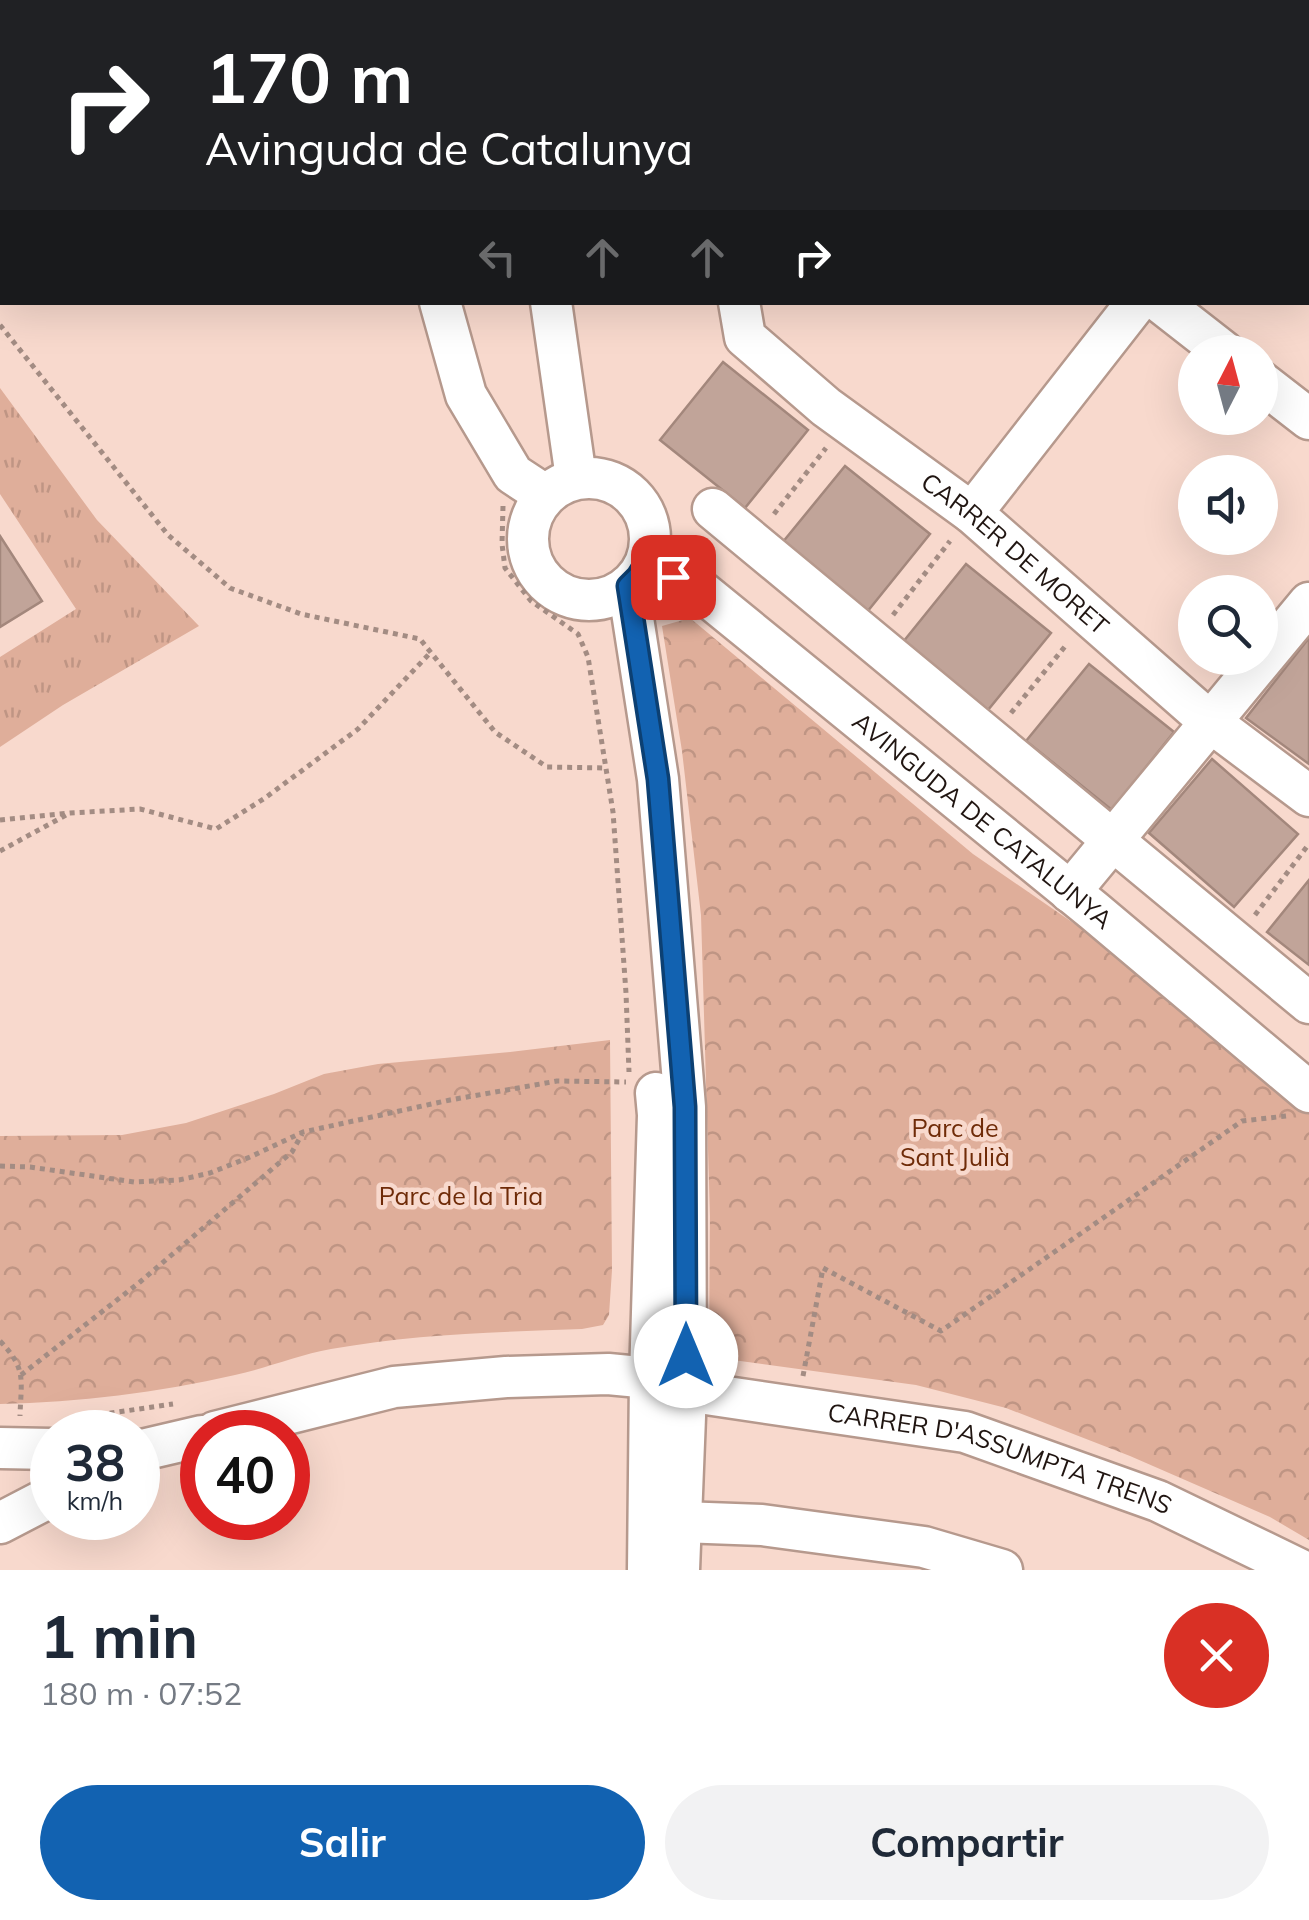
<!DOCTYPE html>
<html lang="es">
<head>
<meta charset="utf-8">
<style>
  :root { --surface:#fff; --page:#f2f2f3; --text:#1f2937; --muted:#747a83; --accent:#1262b1 }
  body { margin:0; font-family:Mulish,sans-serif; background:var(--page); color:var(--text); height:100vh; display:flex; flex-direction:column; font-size:38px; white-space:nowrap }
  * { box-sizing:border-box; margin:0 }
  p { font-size:32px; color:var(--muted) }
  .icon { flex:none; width:55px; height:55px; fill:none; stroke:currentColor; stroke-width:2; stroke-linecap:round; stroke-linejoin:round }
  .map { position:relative; height:1570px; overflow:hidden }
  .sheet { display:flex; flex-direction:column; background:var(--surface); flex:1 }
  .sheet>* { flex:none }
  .hud { position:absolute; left:0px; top:0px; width:1310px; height:305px; box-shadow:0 10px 40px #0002; background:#202124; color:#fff; overflow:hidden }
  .needle { width:65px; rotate:6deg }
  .tools { position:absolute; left:1178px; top:335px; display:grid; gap:20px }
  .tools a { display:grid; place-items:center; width:100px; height:100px; border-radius:50%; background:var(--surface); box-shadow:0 10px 40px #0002; font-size:50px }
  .speed { position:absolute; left:30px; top:1410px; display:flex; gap:20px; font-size:50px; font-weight:700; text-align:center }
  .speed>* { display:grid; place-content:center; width:130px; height:130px; border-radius:50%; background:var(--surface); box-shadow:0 10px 40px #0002; line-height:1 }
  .speed small { font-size:25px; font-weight:400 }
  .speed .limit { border:15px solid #d22; background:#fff; color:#111 }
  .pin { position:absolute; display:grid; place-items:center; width:85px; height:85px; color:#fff; margin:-42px; border-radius:20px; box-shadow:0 5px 15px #0006 }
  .me { position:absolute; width:110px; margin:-55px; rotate:0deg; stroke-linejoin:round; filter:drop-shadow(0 0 8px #0008) }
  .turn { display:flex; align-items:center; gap:35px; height:210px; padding:0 40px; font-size:45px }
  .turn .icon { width:130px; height:130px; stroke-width:2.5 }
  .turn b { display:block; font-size:70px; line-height:85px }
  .lanes { display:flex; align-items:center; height:95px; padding:0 40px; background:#0003; justify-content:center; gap:50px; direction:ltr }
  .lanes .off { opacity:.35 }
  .round { display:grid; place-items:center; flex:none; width:105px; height:105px; border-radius:52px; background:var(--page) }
  .summary { display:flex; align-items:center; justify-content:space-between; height:170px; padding:0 40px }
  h1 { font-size:60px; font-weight:700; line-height:75px }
  .primary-button { display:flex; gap:20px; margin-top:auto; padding:20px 40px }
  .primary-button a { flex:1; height:115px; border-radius:60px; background:var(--accent); color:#fff; font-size:40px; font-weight:700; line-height:115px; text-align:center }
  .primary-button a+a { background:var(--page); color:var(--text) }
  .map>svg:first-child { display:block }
  .grass { fill:url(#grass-tufts) }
  .park { fill:url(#park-crowns) }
  .building { fill:#c1a499; stroke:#a3877c; stroke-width:2.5 }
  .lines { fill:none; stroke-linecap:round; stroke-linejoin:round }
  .minor-casing { stroke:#b6998d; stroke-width:45 }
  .path { stroke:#a38c83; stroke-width:5; stroke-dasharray:5 5; stroke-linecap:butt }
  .minor { stroke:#fff; stroke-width:40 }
  .route-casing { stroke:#0c4073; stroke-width:25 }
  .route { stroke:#1262b1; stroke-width:18 }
  .labels { text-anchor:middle; stroke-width:9; stroke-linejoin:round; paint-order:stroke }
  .street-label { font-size:25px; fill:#201511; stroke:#f8d9cd }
  .park-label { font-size:25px; fill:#6f2b08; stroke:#f8d9cd }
</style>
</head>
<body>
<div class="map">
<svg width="1309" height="1570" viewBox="0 0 1309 1570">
  <defs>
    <pattern id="grass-tufts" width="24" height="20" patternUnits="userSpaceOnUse" patternTransform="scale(2.5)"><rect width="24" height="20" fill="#dfae9a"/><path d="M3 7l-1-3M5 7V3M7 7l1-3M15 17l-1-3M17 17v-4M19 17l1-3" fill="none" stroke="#bf9584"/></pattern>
    <pattern id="park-crowns" width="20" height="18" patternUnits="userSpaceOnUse" patternTransform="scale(2.5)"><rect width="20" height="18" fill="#dfae9a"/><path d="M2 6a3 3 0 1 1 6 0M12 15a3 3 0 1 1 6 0" fill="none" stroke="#bf9584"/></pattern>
  </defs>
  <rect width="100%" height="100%" fill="#f8d9cd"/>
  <polygon class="grass" points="0,388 97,520 199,626 63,705 0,747 0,657 76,609 0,494"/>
  <g class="park">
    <polygon points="690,618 973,854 1098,940 1225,1042 1309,1114 1309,1540 1270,1517 1130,1456 1006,1408 916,1385 733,1360 709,1346 710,1216 701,915 682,751 662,626"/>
    <path d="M610,1040L612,1270L609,1315L603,1325L582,1329C498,1332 414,1334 331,1349C298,1355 267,1368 235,1375C158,1393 79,1402 0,1404V1136L122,1135L186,1123L274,1094L324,1074L378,1064L510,1052Z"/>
  </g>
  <g class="building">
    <polygon points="723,362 808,430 745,508 660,440"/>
    <polygon points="845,466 930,534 867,612 782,543"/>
    <polygon points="0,536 42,601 0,627"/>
    <polygon points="966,564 1051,633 988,710 903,642"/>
    <polygon points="1309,638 1309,764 1246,718"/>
    <polygon points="1089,664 1174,732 1112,810 1026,741"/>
    <polygon points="1212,759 1298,834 1234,907 1149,833"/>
    <polygon points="1309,880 1309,965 1267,932"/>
  </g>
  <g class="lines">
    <g class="minor-casing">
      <g id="minor">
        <polyline points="378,0 379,2"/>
        <polyline points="493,0 493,2"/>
        <polyline points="790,0 793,2"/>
        <polyline points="688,2 689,0"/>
        <polyline points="1308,93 1309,91"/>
        <polyline points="440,302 466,395 513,474 545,495"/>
        <polyline points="551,302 576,478"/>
        <path id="s1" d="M739,302L745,337L826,407L972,513L1209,721L1309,796"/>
        <polyline points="1160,302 1224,352"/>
        <polyline points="1260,381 1309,419"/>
        <circle cx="589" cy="539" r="61"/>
        <polyline points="713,509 1309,1003"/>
        <polyline points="972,513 1137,302"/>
        <path id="s2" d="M646,563L701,591L1094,911L1309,1092"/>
        <polyline points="628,586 658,779 685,1107 686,1391 679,1570"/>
        <polyline points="1070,892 1309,603"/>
        <path id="s3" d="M686,1391L965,1432L1158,1501L1301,1570"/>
        <polyline points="215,1432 394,1387 506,1377 608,1374 650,1378"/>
        <polyline points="0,1448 52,1449"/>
        <polyline points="138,1451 202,1436"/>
        <polyline points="681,1522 762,1525 924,1547 1002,1570"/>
        <polyline points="0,1523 52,1496"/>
        <polyline points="648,1570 650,1378 658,1115 656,1093"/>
      </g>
    </g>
    <g class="path">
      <polyline points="559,0 585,2"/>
      <polyline points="0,325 168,535 230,588 301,614 420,639 495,732 547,767 606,768"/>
      <polyline points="503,506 502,544 505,568 531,601 578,634 588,657 613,812 626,993 629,1072"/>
      <polyline points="774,514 826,448"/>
      <polyline points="893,615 950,541"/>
      <polyline points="1011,713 1067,644"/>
      <polyline points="0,820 70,813 140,809 216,829 265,798 358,729 431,652"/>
      <polyline points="0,851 68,814"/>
      <polyline points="1255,915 1309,844"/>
      <polyline points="0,1166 30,1167 134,1182 179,1180 210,1173 250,1157 303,1132 450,1100 557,1081 626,1082"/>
      <path d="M0,1341C27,1369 21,1380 20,1416"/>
      <polyline points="21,1375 140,1282 292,1152 302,1134"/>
      <polyline points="803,1376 823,1268 941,1331 1242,1121 1286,1116"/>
      <polyline points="70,1419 173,1404"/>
    </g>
    <use href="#minor" class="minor"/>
  </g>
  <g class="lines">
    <g class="route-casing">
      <polyline id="route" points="673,577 646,563 638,576 628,586 658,779 685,1107 686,1356"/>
    </g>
    <use href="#route" class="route"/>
  </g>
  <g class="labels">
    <g class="street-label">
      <text dy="9" stroke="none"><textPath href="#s1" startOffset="382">CARRER DE MORET</textPath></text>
      <text dy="9" stroke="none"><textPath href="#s2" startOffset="425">AVINGUDA DE CATALUNYA</textPath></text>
      <text dy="9" stroke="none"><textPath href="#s3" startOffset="322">CARRER D'ASSUMPTA TRENS</textPath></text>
    </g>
    <g class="park-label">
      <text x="955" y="1137">Parc de<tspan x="955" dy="29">Sant Julià</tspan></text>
      <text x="461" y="1205">Parc de la Tria</text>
    </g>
  </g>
</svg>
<div class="tools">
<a><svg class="needle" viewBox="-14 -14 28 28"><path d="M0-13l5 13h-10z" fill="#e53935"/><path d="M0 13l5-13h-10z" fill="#747a83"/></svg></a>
<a><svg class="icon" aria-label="sound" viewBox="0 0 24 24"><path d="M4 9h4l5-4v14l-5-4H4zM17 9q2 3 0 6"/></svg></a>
<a><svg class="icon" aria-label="search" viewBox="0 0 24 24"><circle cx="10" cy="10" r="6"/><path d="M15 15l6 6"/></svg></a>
</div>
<div class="speed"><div>38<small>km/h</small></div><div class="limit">40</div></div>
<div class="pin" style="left:673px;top:577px;background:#d93025"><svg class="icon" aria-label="arrive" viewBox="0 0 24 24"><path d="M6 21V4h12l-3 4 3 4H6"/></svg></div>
<svg class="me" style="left:686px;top:1356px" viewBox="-20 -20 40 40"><circle r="19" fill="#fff"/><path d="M0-13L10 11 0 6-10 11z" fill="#1262b1"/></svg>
<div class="hud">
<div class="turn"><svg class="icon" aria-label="right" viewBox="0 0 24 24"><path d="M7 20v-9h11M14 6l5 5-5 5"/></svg><div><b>170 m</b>Avinguda de Catalunya</div></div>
<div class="lanes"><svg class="icon off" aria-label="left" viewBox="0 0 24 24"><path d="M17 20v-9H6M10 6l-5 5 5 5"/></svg><svg class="icon off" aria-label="ahead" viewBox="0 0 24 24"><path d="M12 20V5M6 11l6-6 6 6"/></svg><svg class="icon off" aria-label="ahead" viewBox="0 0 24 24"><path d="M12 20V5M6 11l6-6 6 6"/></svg><svg class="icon" aria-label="right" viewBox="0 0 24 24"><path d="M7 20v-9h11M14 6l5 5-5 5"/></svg></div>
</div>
</div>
<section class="sheet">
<div class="summary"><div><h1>1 min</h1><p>180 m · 07:52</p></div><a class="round" style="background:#d93025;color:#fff"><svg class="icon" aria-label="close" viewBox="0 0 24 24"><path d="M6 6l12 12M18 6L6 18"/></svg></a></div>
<div class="primary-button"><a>Salir</a><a>Compartir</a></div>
</section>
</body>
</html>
